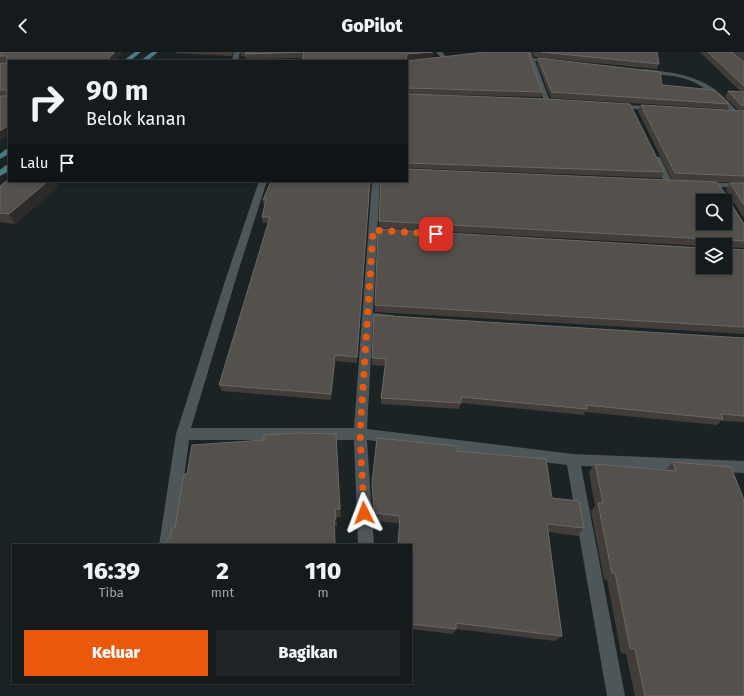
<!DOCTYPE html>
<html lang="id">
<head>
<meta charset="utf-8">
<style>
  :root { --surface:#151a1c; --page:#1e2325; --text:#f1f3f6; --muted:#9da1a3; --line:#34383b; --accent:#ea580c }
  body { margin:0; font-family:"Fira Sans",sans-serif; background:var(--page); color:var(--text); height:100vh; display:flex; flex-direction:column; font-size:15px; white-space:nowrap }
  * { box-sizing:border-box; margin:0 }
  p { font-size:13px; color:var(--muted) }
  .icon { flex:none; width:22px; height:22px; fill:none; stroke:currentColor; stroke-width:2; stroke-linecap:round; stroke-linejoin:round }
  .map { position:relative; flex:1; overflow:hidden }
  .details { position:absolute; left:12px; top:492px; width:400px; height:140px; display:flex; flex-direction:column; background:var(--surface); border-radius:0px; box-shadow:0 2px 6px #0003,0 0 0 1px var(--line) }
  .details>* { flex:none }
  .banner { position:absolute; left:8px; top:8px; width:400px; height:122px; border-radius:0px; box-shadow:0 2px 6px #0003,0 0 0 1px var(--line); background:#151a1c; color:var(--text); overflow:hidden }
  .fabs { position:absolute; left:696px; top:142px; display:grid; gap:8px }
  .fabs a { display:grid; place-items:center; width:36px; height:36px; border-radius:0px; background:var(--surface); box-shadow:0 2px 6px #0003,0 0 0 1px var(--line); font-size:20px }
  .pin { position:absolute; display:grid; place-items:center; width:34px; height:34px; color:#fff; margin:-17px; border-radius:8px; box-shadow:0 2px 6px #0006 }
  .me { position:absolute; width:44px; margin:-22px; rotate:357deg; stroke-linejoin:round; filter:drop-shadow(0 0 3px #0008) }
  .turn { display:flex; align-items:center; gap:14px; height:84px; padding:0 12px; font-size:18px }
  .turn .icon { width:52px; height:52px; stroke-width:2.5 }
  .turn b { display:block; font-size:28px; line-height:34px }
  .then { display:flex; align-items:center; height:38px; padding:0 12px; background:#0003; gap:8px; font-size:15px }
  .eta { display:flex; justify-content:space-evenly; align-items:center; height:68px; text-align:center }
  .eta b { font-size:24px; font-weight:800; line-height:28px }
  .primary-button { display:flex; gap:8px; margin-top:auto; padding:8px 12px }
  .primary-button a { flex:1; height:46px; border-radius:0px; background:var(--accent); color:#fff; font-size:16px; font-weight:800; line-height:46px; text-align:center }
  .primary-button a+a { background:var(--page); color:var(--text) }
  header { display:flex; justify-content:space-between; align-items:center; height:52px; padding:0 12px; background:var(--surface); font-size:18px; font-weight:800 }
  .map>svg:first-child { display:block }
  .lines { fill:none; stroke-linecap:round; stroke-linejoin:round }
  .lane { fill:#4d5658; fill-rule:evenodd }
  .street { fill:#4d5658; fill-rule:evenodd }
  .secondary { fill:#4a7b83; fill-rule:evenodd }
  .wall { fill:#423d39 }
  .shaded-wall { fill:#2c2b29 }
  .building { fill:#54504c; stroke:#6b6865; fill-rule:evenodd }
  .route { stroke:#ea580c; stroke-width:7; stroke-dasharray:0 12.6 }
</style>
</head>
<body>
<header><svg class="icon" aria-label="back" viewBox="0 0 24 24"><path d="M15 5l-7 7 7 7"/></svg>GoPilot<svg class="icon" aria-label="search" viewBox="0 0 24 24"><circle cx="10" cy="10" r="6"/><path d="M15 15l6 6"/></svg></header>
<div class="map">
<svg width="744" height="644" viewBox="0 0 744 644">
  <rect width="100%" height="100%" fill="#1c2325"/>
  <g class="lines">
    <g class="lane">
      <polygon points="234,0 240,0 238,9 232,9"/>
      <polygon points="436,0 442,0 449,8 448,9 444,9"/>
    </g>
    <g class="street">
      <polygon points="527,0 531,0 533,6 557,10 554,12 535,9 550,49 549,50 544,49"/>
      <path d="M644,17C688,22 711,26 739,62L734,63C716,44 700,28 673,24C663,23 652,22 642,20L641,19Z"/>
      <polygon points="616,52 655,55 658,57 655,59 614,55 614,53"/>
      <polygon points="654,105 660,105 661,107 672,130 671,132 668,132 664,130 653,107"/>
      <polygon points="259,129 267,129 237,223 191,376 354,376 372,129 380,129 373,261 393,263 394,266 393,269 373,268 367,377 573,402 744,409 744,421 581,414 625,644 607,644 567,413 367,388 374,493 358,493 354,388 189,388 175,493 159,493 176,382 227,223"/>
      <polygon points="701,130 744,132 744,136 704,134 700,132"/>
    </g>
    <g class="secondary">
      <polygon points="135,0 141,0 130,9 123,9"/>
      <polygon points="152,0 158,0 147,9 140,9"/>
      <polygon points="6,97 9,97 9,102 0,107 0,102"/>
      <polygon points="6,113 9,113 9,119 0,124 0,118"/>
    </g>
  </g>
  <g class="wall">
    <polygon points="0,0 123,0 114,9 9,9 9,82 0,88 0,11 7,11 7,10 0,10"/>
    <polygon points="176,0 233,0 232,4 177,1"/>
    <polygon points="240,0 433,0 432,5 407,8 542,40 541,45 407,42 407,9 303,6 246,7 246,5 241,4"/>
    <polygon points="532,0 657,0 659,12 657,17 534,5"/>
    <polygon points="700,0 732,0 744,10 744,59 738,58 725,45 728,39 741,40"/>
    <polygon points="733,0 744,0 744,9"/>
    <polygon points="538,6 662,33 729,52 726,57 551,46 537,11"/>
    <polygon points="407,42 664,120 661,126 407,116"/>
    <polygon points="641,53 744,59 744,131 672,128 638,59"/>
    <polygon points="370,129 357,311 336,309 331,348 222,339 219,333 268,171 263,171 262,165 265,155 264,155 263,148"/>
    <polygon points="730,131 744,131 744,166 726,138"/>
    <polygon points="0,134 58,135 15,172 0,170"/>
    <polygon points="728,147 744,172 744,196 728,195 729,197 744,198 744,282 375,260 375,253 703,215 725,193 703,194 379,176 379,169"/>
    <polygon points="744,286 744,370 721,369 717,373 585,360 584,363 461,351 459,357 381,352 381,346 385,314 372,313 372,306"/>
    <polygon points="336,382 341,465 336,465 337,474 170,487 175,476 187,422"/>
    <polygon points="456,399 552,446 584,476 578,484 548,480 562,584 555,589 456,577 453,582 411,577 411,493 399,471 374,469 372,431"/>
    <polygon points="673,410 744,644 635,644 626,602 621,601 607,528 604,527 591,459 595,454 589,420 595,412 666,418"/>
  </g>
  <g class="shaded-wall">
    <polygon points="115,0 123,0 114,9 106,9"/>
    <polygon points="433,0 432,5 407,8 407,9 406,9 407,2"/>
    <polygon points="9,73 9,82 0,88 0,79"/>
    <polygon points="48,129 55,129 58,135 15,172 9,162"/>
    <polygon points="370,129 357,311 357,305"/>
    <polygon points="335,303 336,309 331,348 331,342"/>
    <polygon points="336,382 337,391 341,465 340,457"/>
    <polygon points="334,467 335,474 336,493 335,493"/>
  </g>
  <g class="building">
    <polygon points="0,0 115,0 106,9 9,9 9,73 0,79 0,44 7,44 7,38 0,38 0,11 7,11 7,4 0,4"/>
    <polygon points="246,0 433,0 407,2 406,8 407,9 485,0 528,0 542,40 407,36 407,37 407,9 302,9 304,0 245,2"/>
    <polygon points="541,0 657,0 659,12"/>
    <polygon points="708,0 732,0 744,10 744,34"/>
    <polygon points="538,6 660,20 662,33 715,38 729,52 552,40"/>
    <polygon points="728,39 744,40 744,53 741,53"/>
    <polygon points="407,42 548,47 630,52 664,120 407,111"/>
    <polygon points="641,53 744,59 744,124 675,121"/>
    <path d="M407,117L717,130L727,144L728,147L744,172V189L730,188L728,189V195L729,197L744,198V275L375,253L378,177L703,196V215H725V193H709V188L707,187L379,169L381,129H407ZM703,149H725V171H703Z"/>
    <polygon points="9,127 9,129 48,129 9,162 0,161 0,134"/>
    <polygon points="271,129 370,129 357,305 335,303 331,342 219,333 270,165 262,165 266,148 263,148"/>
    <polygon points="730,131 744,131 744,153"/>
    <polygon points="374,263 744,286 744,364 721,362 723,367 586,353 587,357 461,345 461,351 381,346 386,307 372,306"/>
    <polygon points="298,381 336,382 340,457 335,457 336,467 334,467 335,493 166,493 167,487 170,487 172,476 175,476 184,422 187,422 192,393 264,388 264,383"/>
    <polygon points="377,386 456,394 456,399 546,407 552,446 579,449 584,476 547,472 562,584 456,571 456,577 411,572 411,493 398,493 400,464 374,461 372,431"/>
    <polygon points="673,410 731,415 744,448 744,644 645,644 635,597 630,596 615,521 612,521 598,451 603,451 595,412 676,419"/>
  </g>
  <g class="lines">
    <polyline class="route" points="364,461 360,382 373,178 436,182"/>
  </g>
</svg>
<div class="fabs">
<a><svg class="icon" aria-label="search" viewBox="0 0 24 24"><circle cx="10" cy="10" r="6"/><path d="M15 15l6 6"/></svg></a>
<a><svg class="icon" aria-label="layers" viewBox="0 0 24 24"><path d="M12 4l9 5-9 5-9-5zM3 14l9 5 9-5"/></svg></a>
</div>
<div class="pin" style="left:436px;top:182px;background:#d93025"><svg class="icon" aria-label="arrive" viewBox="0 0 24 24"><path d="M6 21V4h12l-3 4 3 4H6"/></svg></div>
<svg class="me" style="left:364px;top:461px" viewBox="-20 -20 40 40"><path d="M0-17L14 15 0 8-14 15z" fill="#ea580c" stroke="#fff" stroke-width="4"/></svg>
<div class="banner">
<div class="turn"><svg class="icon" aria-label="right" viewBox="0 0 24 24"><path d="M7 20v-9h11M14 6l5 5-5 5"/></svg><div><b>90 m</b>Belok kanan</div></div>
<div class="then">Lalu<svg class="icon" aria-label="arrive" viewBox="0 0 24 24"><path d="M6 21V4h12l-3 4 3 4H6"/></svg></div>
</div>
<section class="details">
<div class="eta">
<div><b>16:39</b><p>Tiba</p></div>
<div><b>2</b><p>mnt</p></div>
<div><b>110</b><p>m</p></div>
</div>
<div class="primary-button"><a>Keluar</a><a>Bagikan</a></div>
</section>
</div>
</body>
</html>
